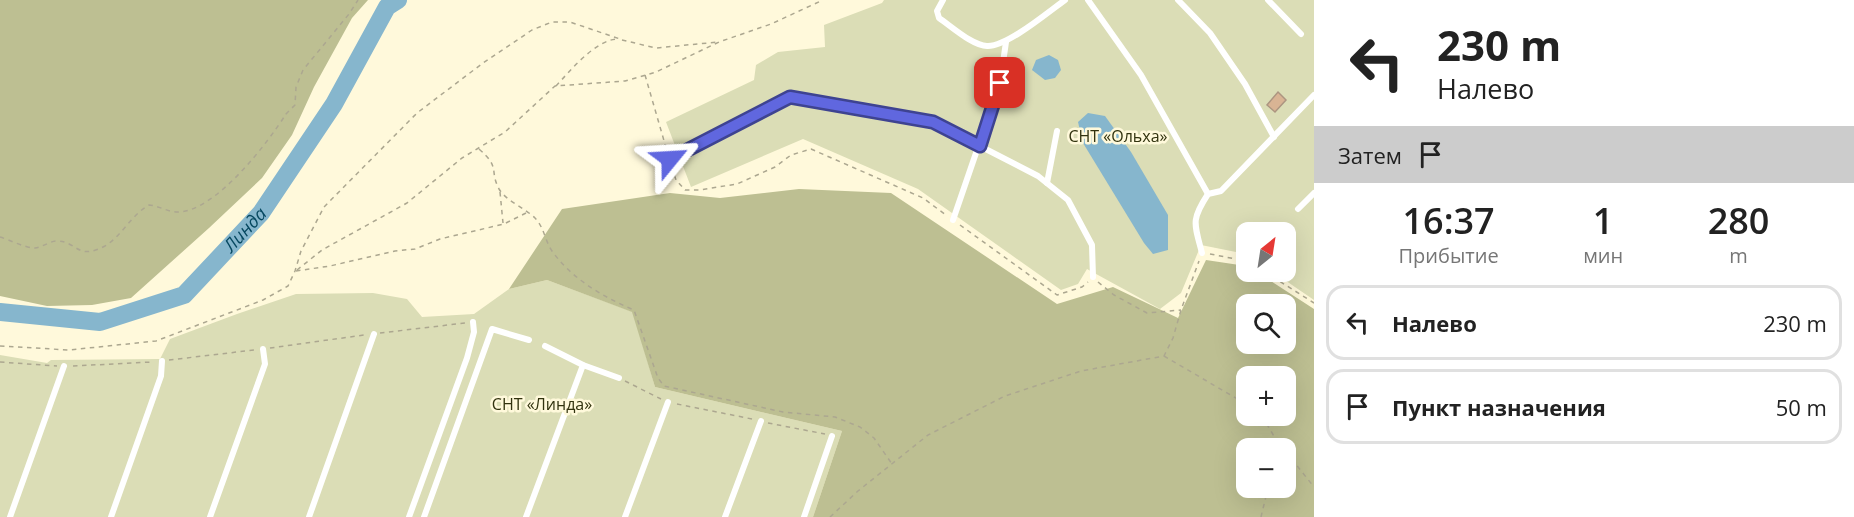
<!DOCTYPE html>
<html lang="ru">
<head>
<meta charset="utf-8">
<style>
  :root { --surface:#fff; --page:#f2f2f2; --text:#222; --muted:#767676; --line:#e0e0e0 }
  body { margin:0; font-family:"Open Sans",sans-serif; background:var(--page); color:var(--text); height:100vh; display:flex; flex-direction:column; font-size:22px; white-space:nowrap }
  * { box-sizing:border-box; margin:0 }
  p { font-size:20px; color:var(--muted) }
  .icon { flex:none; width:33px; height:33px; fill:none; stroke:currentColor; stroke-width:2; stroke-linecap:round; stroke-linejoin:round }
  .map { position:relative; flex:1; overflow:hidden }
  .details { display:flex; flex-direction:column; background:var(--surface); width:540px }
  .details>* { flex:none }
  .top-card { background:#fff; color:var(--text); overflow:hidden }
  .needle { width:39px; rotate:30deg }
  .buttons { position:absolute; left:1236px; top:222px; display:grid; gap:12px }
  .buttons a { display:grid; place-items:center; width:60px; height:60px; border-radius:12px; background:var(--surface); box-shadow:0 6px 24px #0002; font-size:30px }
  .pin { position:absolute; display:grid; place-items:center; width:51px; height:51px; color:#fff; margin:-26px; border-radius:12px; box-shadow:0 3px 9px #0006 }
  .me { position:absolute; width:66px; margin:-33px; rotate:63deg; stroke-linejoin:round; filter:drop-shadow(0 0 4px #0008) }
  .turn { display:flex; align-items:center; gap:21px; height:126px; padding:0 24px; font-size:27px }
  .turn .icon { width:78px; height:78px; stroke-width:2.5 }
  .turn b { display:block; font-size:42px; line-height:51px }
  .then { display:flex; align-items:center; height:57px; padding:0 24px; background:#0003; gap:12px; font-size:22px }
  .eta { display:flex; justify-content:space-evenly; align-items:center; height:102px; text-align:center }
  .eta b { font-size:36px; font-weight:600; line-height:42px }
  ul { padding:0; list-style:none }
  li { display:flex; align-items:center; gap:18px; height:75px; margin:0 12px 9px; padding:0 12px; border:3px solid var(--line); border-radius:18px }
  li div { flex:1 }
  li b { display:block; font-size:22px }
  li em { font-style:normal }
  main { display:flex; flex:1; min-height:0 }
  .map>svg:first-child { display:block }
  .green { fill:#dbddb6 }
  .forest { fill:#bdbf92; fill-rule:evenodd }
  .water { fill:#86b6cd }
  .lines { fill:none; stroke-linecap:round; stroke-linejoin:round }
  .river { stroke:#86b6cd; stroke-width:18 }
  .building { fill:#d9b494; stroke:#ac9581; stroke-width:1.5 }
  .path { stroke:#aca790; stroke-width:1.5; stroke-dasharray:4.5 4.5; stroke-linecap:butt }
  .service { stroke:#fff; stroke-width:6 }
  .route-casing { stroke:#3e4391; stroke-width:15 }
  .route { stroke:#6067df; stroke-width:10 }
  .labels { text-anchor:middle; stroke-width:5; stroke-linejoin:round; paint-order:stroke }
  .park-label { font-size:16px; fill:#32330f; stroke:#fff9db }
  .water-label { font-size:18px; font-style:italic; fill:#064860; stroke:#fff9db }
</style>
</head>
<body>
<main>
<div class="map">
<svg width="1314" height="517" viewBox="0 0 1314 517">
  <rect width="100%" height="100%" fill="#fff9db"/>
  <g class="green">
    <polygon points="884,0 1314,0 1314,300 1273,272 1286,272 1286,232 1246,232 1246,254 1201,245 1181,293 1160,309 1087,269 1078,284 1061,290 918,189 803,139 691,187 666,122 754,80 756,65 778,52 825,47 824,25 882,3"/>
    <polygon points="547,280 633,312 655,387 842,431 813,517 0,517 0,355 47,363 51,360 160,359 170,339 237,314 296,294 373,293 407,299 422,317 474,314 509,289"/>
  </g>
  <g class="forest">
    <polygon points="0,0 368,0 352,18 314,87 292,135 262,178 209,228 131,298 92,305 47,306 0,296"/>
    <path d="M799,189L891,193L1057,304L1113,287L1178,318L1206,260L1246,266V272H1257L1314,309V517H813L842,431L655,387L632,312L547,280L509,289L562,209L670,193L720,198ZM1246,304H1286V344H1246ZM1246,376H1286V416H1246ZM1246,448H1286V488H1246Z"/>
  </g>
  <g class="water">
    <polygon points="1049,55 1058,60 1061,70 1055,78 1045,80 1032,70 1036,60"/>
    <polygon points="1088,113 1105,116 1131,152 1168,215 1168,250 1153,254 1144,243 1083,143 1078,122"/>
  </g>
  <g class="lines">
    <path class="river" id="s1" d="M0,312L100,322L184,295L261,213L334,104L387,7L398,0"/>
  </g>
  <polygon class="building" points="1278,92 1286,100 1275,112 1267,105"/>
  <g class="lines">
    <g class="path">
      <polyline points="622,40 656,48 718,42"/>
      <polyline points="645,75 667,151"/>
      <path d="M556,86C570,71 596,39 618,39"/>
      <path d="M479,149C501,168 489,170 499,189C506,201 525,208 535,218C544,227 545,241 552,251C572,279 603,297 634,310L658,378L664,386L783,412L835,417L860,427L874,438L892,464"/>
      <polyline points="672,167 676,180 685,190 699,190 737,184 775,167 791,155 811,149 923,198 946,215"/>
      <polyline points="500,192 503,223"/>
      <polyline points="960,225 1057,295 1082,287 1088,282"/>
      <path d="M0,237C10,240 25,248 35,248C43,247 50,241 57,241C77,241 77,261 105,246C122,236 131,215 149,205C160,206 169,213 180,212C217,209 267,144 286,114L295,105L296,87L303,70L349,14L358,0"/>
      <polyline points="1210,254 1246,261"/>
      <polyline points="297,270 322,250 407,203 462,158 505,132 555,86 625,81 656,72 719,42 771,24 823,0"/>
      <polyline points="296,271 330,266 395,251 415,249 440,239 504,224 526,213"/>
      <polyline points="1265,272 1314,303"/>
      <polyline points="1098,282 1114,295 1147,313 1181,310"/>
      <polyline points="380,333 465,323"/>
      <polyline points="0,346 69,350 156,341 263,300 288,286 295,271 301,251 324,207 417,113 483,63 532,30 552,22 570,22 620,39"/>
      <polyline points="270,348 364,335"/>
      <polyline points="1164,356 1246,404"/>
      <polyline points="169,360 254,350"/>
      <polyline points="0,362 57,366"/>
      <polyline points="73,366 152,362"/>
      <polyline points="625,381 661,399"/>
      <polyline points="677,404 752,419"/>
      <polyline points="1262,416 1278,443 1277,448"/>
      <polyline points="768,423 825,434"/>
      <polyline points="1279,444 1283,448"/>
      <polyline points="1286,452 1314,487"/>
      <polyline points="830,517 858,491 928,435 1005,396 1081,371 1164,356 1173,338 1181,310 1199,261"/>
      <polyline points="1261,517 1268,488"/>
    </g>
    <g class="service">
      <path d="M943,0L937,11L939,18C951,26 974,47 988,46C1008,46 1048,12 1065,0"/>
      <polyline points="1088,0 1141,75 1208,194"/>
      <polyline points="1178,0 1210,33 1245,84 1274,137"/>
      <polyline points="1268,0 1301,34"/>
      <polyline points="670,159 790,97 933,122 1038,176 1068,200 1092,245 1093,277"/>
      <polyline points="1047,183 1057,131"/>
      <polyline points="1298,209 1314,193"/>
      <polyline points="953,220 1000,83 1006,42"/>
      <path d="M1202,253C1194,223 1191,220 1208,194L1221,191L1314,95"/>
      <polyline points="545,346 583,365 619,378"/>
      <polyline points="10,517 64,366"/>
      <polyline points="111,517 161,376 162,361"/>
      <polyline points="210,517 265,364 263,349"/>
      <polyline points="309,517 374,334"/>
      <polyline points="409,517 467,358 474,332 473,322"/>
      <polyline points="424,517 492,329 529,340"/>
      <polyline points="526,517 583,365"/>
      <polyline points="625,517 668,402"/>
      <polyline points="725,517 761,421"/>
      <polyline points="804,517 832,436"/>
    </g>
  </g>
  <g class="lines">
    <g class="route-casing">
      <polyline id="route" points="670,159 790,97 933,122 980,146 1000,83"/>
    </g>
    <use href="#route" class="route"/>
  </g>
  <g class="labels">
    <g class="park-label">
      <text x="1118" y="142">СНТ «Ольха»</text>
      <text x="542" y="410">СНТ «Линда»</text>
    </g>
    <g class="water-label">
      <text dy="6" stroke="none"><textPath href="#s1" startOffset="278">Линда</textPath></text>
    </g>
  </g>
</svg>
<div class="buttons">
<a><svg class="needle" viewBox="-14 -14 28 28"><path d="M0-13l5 13h-10z" fill="#e53935"/><path d="M0 13l5-13h-10z" fill="#767676"/></svg></a>
<a><svg class="icon" aria-label="search" viewBox="0 0 24 24"><circle cx="10" cy="10" r="6"/><path d="M15 15l6 6"/></svg></a>
<a>+</a>
<a>−</a>
</div>
<div class="pin" style="left:1000px;top:83px;background:#d93025"><svg class="icon" aria-label="arrive" viewBox="0 0 24 24"><path d="M6 21V4h12l-3 4 3 4H6"/></svg></div>
<svg class="me" style="left:670px;top:159px" viewBox="-20 -20 40 40"><path d="M0-17L14 15 0 8-14 15z" fill="#6067df" stroke="#fff" stroke-width="4"/></svg>
</div>
<section class="details">
<div class="top-card">
<div class="turn"><svg class="icon" aria-label="left" viewBox="0 0 24 24"><path d="M17 20v-9H6M10 6l-5 5 5 5"/></svg><div><b>230 m</b>Налево</div></div>
<div class="then">Затем<svg class="icon" aria-label="arrive" viewBox="0 0 24 24"><path d="M6 21V4h12l-3 4 3 4H6"/></svg></div>
</div>
<div class="eta">
<div><b>16:37</b><p>Прибытие</p></div>
<div><b>1</b><p>мин</p></div>
<div><b>280</b><p>m</p></div>
</div>
<ul>
<li><svg class="icon" aria-label="left" viewBox="0 0 24 24"><path d="M17 20v-9H6M10 6l-5 5 5 5"/></svg><div><b>Налево</b></div><em>230 m</em></li>
<li><svg class="icon" aria-label="arrive" viewBox="0 0 24 24"><path d="M6 21V4h12l-3 4 3 4H6"/></svg><div><b>Пункт назначения</b></div><em>50 m</em></li>
</ul>
</section>
</main>
</body>
</html>
